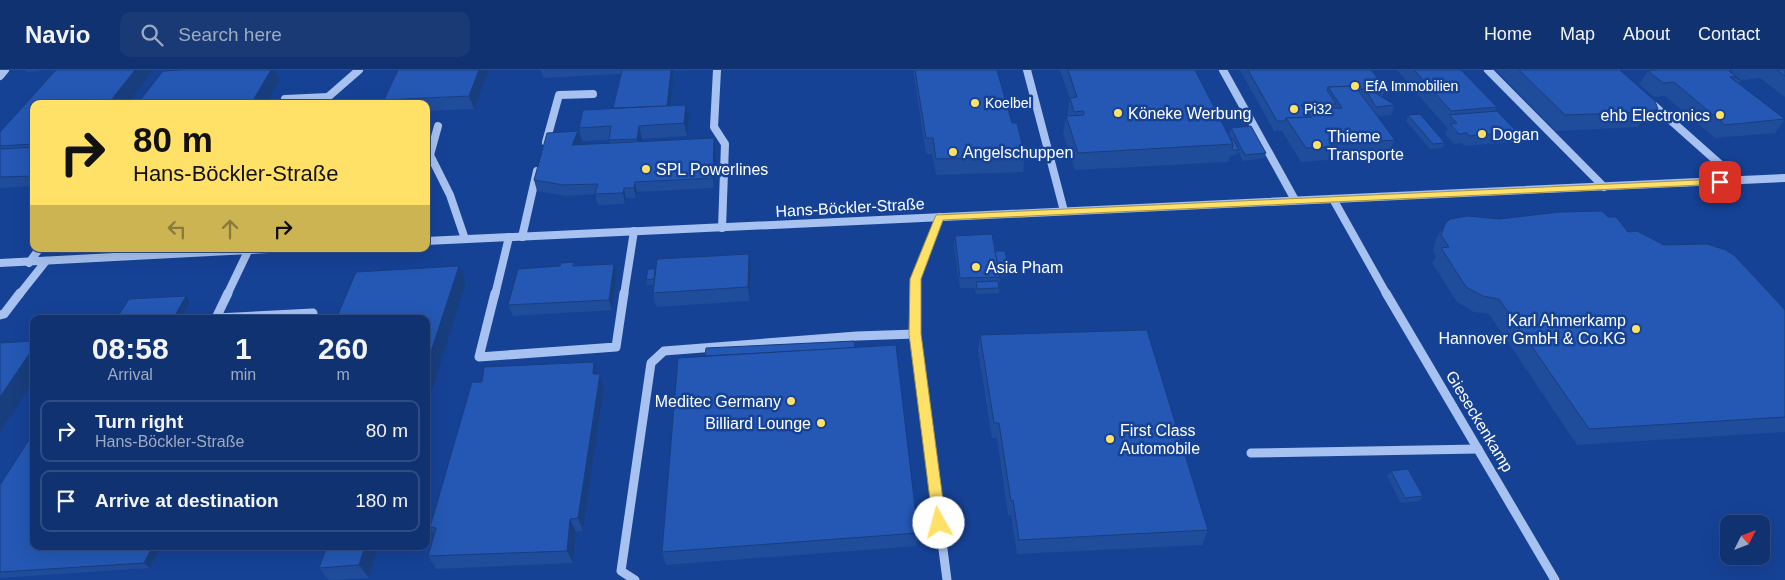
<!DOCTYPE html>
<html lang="en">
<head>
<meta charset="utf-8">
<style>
  :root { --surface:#103270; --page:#193a75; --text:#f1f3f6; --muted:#9caac3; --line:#304d83 }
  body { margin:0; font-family:Arial,sans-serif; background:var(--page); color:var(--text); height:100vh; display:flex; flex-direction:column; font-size:19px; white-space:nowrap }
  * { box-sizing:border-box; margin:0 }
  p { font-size:16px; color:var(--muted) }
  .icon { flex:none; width:28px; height:28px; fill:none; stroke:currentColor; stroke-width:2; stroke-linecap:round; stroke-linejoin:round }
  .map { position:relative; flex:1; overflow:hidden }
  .details { position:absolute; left:30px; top:245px; width:400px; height:235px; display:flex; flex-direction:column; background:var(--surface); border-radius:10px; box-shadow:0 5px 20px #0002,0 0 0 1px var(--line) }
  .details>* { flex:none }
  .banner { position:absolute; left:30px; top:30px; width:400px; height:152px; border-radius:10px; box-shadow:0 5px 20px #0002,0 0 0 1px var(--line); background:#ffe168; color:#111; overflow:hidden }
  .needle { width:32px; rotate:48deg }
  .tools { position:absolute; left:1720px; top:445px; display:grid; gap:10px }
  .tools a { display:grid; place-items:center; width:50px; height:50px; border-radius:10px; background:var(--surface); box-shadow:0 5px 20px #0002,0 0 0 1px var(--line); font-size:25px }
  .pin { position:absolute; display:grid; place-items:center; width:42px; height:42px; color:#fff; margin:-21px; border-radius:10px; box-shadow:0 2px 8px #0006 }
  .me { position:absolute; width:55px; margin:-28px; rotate:353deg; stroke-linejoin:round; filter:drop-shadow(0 0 4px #0008) }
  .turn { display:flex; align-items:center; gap:18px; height:105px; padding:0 20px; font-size:22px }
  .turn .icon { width:65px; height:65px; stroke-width:2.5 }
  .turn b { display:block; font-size:35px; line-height:42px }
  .lanes { display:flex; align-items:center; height:48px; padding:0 20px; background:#0003; justify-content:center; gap:25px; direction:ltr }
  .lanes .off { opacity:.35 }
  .eta { display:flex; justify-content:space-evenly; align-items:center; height:85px; text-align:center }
  .eta b { font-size:30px; font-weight:700; line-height:35px }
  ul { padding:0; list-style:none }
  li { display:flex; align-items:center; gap:15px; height:62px; margin:0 10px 8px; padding:0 10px; border:2px solid var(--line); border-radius:10px }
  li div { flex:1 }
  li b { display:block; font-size:19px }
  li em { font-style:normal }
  header { display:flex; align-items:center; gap:30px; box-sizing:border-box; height:70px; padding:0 25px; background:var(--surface); border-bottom:1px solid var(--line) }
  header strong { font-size:24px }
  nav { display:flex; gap:28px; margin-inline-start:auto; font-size:18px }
  .search { width:350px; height:45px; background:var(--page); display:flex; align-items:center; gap:12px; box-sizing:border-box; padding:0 18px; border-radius:10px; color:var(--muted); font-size:19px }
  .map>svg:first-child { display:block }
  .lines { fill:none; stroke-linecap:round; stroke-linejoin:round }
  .minor-far1 { stroke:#a7c2f1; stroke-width:8 }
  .minor { stroke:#a7c2f1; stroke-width:9 }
  .wall { fill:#1f4c9b }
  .shaded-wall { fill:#193e7e }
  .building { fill:#2458b4; stroke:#193e7e }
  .route { fill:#ffe168; stroke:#a69244 }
  .poi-dot { fill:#ffe168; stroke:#164296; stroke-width:2 }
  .labels { text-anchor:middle; stroke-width:5; stroke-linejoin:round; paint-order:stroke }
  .far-poi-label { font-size:14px; fill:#fff; stroke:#164296; text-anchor:start }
  .poi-label { font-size:16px; fill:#fff; stroke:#164296; text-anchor:start }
  .street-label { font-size:16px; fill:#fff; stroke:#164296 }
</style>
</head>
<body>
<header>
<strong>Navio</strong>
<div class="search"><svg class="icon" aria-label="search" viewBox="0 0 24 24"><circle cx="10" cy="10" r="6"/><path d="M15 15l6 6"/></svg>Search here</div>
<nav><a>Home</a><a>Map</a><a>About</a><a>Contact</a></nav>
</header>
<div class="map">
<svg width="1785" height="510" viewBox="0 0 1785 510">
  <rect width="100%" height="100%" fill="#164296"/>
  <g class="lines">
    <g class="minor-far1">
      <polyline points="717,0 714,57 725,74 722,158"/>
      <polyline points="1027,0 1064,141"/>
      <polyline points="1223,0 1295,130"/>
      <polyline points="1488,0 1604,117"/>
      <polyline points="0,6 5,0"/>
      <polyline points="328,27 359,0"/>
      <polyline points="285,29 328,27 325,34"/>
      <polyline points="1650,32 1739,111"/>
      <polyline points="438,56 430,85 450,125 465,169"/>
      <polyline points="546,72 559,25 593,24"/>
      <polyline points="1333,129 1387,225"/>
      <polyline points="522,167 537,101"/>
      <polyline points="426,171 1785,108"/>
      <polyline points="0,193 268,179"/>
      <polyline points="29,193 39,179"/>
      <polyline points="19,225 46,191"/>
      <polyline points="227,225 249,179"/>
      <polyline points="495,225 509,167"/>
      <polyline points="624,225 634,161"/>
      <polyline points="916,225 916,209 940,147"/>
    </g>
    <g class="minor">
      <polyline points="228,223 216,248 313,243"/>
      <polyline points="495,223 479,287 616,277 624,223"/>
      <polyline points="916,223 915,264 947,510"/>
      <polyline points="1386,223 1555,510"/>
      <polyline points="0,245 4,244 20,223"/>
      <polyline points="1251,383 1478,379"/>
      <polyline points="635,510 621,501 651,293 664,281 857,266 915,264"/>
    </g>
  </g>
  <g class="wall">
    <polygon points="26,0 40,0 39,1 27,2"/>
    <polygon points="56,0 154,0 128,34 34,34 34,116 0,118 0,62"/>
    <polygon points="398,0 489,0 474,39 426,41 426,34 385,34 384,30"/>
    <polygon points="541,0 694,0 674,1 670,35 686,35 689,48 687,66 642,69 641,72 714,68 716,78 714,118 637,122 636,128 626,128 625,134 598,135 595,124 566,126 537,121 534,110 578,61 581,71 579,75 610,73 609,70 582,71 579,58 613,38 621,4 543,8"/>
    <polygon points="913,0 997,0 1012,53 1025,86 1023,102 936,105 932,84 926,84"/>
    <polygon points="1060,0 1195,0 1231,69 1232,69 1229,64 1231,58 1266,83 1264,88 1243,91 1238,81 1237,85 1230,86 1228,92 1075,100 1063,64 1066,46 1067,46 1070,29"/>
    <polygon points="1240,0 1371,0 1386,18 1382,27 1395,35 1391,45 1377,46 1395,70 1388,84 1329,87 1327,90 1301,92 1282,61 1274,61"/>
    <polygon points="1397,0 1461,0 1497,37 1495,41 1517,62 1511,72 1464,76 1462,73 1454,74 1445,64 1448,59"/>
    <polygon points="1496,0 1620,0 1655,31 1648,54 1638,57 1556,61"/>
    <polygon points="1647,0 1785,0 1785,27 1760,8 1741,10 1732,3 1736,6 1735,7 1742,13 1741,15 1785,49 1775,63 1715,68 1665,26 1654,27 1639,14 1648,1"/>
    <polygon points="1408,45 1445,73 1442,78 1430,79 1406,51"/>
    <polygon points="1608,147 1628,162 1785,240 1785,362 1577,375 1489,244 1474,242 1457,232 1432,193 1436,186 1433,181 1436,169 1445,154 1499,149"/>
    <polygon points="955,166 995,181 1009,201 1008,206 1000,207 999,223 976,224 975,218 960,218 954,177"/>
    <polygon points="749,184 751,198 750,231 656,237 653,223 654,215 647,215 646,210 655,199"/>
    <polygon points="574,192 575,196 617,204 612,240 513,246 508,235 560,196"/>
    <polygon points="980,265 1208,460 1202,475 1017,484 1011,445 1008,445 997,368 992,368 978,281"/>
    <polygon points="855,278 918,463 917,476 666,495 662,482"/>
    <polygon points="598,304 604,318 583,461 576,462 573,493 436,499 428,486 434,464 430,457"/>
    <polygon points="1391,401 1423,426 1419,431 1401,433 1387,406"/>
    <polygon points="0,415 34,476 198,476 197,478 159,480 150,498 0,508"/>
    <polygon points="378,476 369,508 329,510 319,498"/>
  </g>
  <g class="shaded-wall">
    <polygon points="135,0 154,0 128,34 108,34"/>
    <polygon points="271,0 275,0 280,10 266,34 251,34"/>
    <polygon points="479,0 489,0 474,39 469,26"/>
    <polygon points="671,0 674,0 674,1 669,49 667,39"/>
    <polygon points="686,35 689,48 687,66 684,53"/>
    <polygon points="1658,39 1648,54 1638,57 1648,42"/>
    <polygon points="639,56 642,69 640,82 637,69"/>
    <polygon points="578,61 581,71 575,86 572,75"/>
    <polygon points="714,68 716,78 714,118 713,108"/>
    <polygon points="635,112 637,122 636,128 634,118"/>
    <polygon points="624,118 626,128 625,134 623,123"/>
    <polygon points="749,184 751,198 750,231 748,217"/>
    <polygon points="614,194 617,204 612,240 609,230"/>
    <polygon points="459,196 466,212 426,339 426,297"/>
    <polygon points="186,226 190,231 180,249 173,249"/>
    <polygon points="34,277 34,311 0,362 0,327"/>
    <polygon points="594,292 598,306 600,304 604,318 583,461 578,448 593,304"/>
    <polygon points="426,382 429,386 426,395"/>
    <polygon points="570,449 576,462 573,493 567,481"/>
    <polygon points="153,476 154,476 159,480 150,498 144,493"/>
    <polygon points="365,476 378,476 369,508 359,495"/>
  </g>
  <g class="building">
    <polygon points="56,0 135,0 108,34 34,34 34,74 0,76 0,62"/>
    <polygon points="184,0 271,0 251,34 137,34 163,1"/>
    <polygon points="398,0 479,0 469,26 384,30"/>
    <polygon points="622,0 671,0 667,36 613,38"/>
    <polygon points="915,0 997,0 1012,53 1017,53 1025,86 936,89 933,68 926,68"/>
    <polygon points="1068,0 1195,0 1233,74 1078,83 1066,46 1084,45 1083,41 1074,42 1070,28 1077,27"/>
    <polygon points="1248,0 1371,0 1386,18 1370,19 1372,21 1395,35 1376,37 1365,19 1357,19 1355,16 1328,17 1327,20 1336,34 1301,35 1309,47 1286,48 1285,51 1277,51"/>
    <polygon points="1414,0 1461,0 1497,37 1451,41"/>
    <polygon points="1519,0 1620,0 1655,31 1658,39 1648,42 1565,45"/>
    <polygon points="1656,0 1734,0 1729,1 1736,6 1730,7 1785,49 1725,55 1674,12 1663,13 1648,1"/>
    <polygon points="1777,0 1785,0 1785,6"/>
    <polygon points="1735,7 1742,13 1739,13 1734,9"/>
    <polygon points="1355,16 1395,70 1331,74 1333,77 1306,78 1286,48 1312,47 1306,39 1342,38 1328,17"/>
    <polygon points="686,35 684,53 639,56 637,69 609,70 611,56 579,58 583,40"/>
    <polygon points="1497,41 1517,62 1469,66 1467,63 1459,64 1450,54 1457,53 1449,45"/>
    <polygon points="1420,44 1445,73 1433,74 1408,45"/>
    <polygon points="1251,56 1266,83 1245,85 1231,58"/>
    <polygon points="578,61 572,75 714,68 713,108 635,112 634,118 624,118 623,123 595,124 598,114 563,115 534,110 547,63"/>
    <polygon points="1231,69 1233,69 1239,80 1232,80 1233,74"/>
    <polygon points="34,77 34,106 0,107 0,79"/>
    <polygon points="1602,141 1608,147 1616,147 1628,162 1637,161 1664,175 1707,174 1726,180 1735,186 1785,240 1785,347 1589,359 1499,229 1483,226 1466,217 1441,178 1449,177 1441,165 1445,154 1450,149 1468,146 1499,149 1559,142"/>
    <polygon points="992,164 1000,207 960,208 955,166"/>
    <polygon points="995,181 1005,181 1009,201 999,201"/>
    <polygon points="749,184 748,217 653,223 657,189"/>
    <polygon points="574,192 573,196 614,194 609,230 508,235 518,199 560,196 561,193"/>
    <polygon points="459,196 426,297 426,249 336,249 356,202"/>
    <polygon points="648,199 655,199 654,209 646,210"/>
    <polygon points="998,211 999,218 977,219 976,212"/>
    <polygon points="186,226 173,249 116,249 129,229"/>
    <polygon points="1147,260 1208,460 1019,470 1013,430 1011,431 999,353 994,353 980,265"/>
    <polygon points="34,271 34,277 0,327 0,273"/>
    <polygon points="854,271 855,278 705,286 706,278"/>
    <polygon points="896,275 918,463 662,482 678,288"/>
    <polygon points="594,292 593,304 600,304 578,448 570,449 567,481 428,486 436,458 430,457 472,312 482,312 484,297"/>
    <polygon points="34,362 34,476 153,476 144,493 0,502 0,415"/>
    <polygon points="1408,399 1423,426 1405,428 1391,401"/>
    <polygon points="327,476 365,476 359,495 319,498"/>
  </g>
  <polygon class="route" points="1720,109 1725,112 1723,114 943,150 921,209 921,264 946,453 944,457 939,459 934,457 933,453 909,264 910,209 936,145"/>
  <g class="poi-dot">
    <circle cx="1355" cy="16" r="5"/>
    <circle cx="975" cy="33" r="5"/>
    <circle cx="1294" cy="39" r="5"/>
    <circle cx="1118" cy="43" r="5"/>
    <circle cx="1720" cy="45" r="5"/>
    <circle cx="1482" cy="64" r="5"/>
    <circle cx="1317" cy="75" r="5"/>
    <circle cx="953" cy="82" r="5"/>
    <circle cx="646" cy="99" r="5"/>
    <circle cx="976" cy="197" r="5"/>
    <circle cx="1636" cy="259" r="5"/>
    <circle cx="791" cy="331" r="5"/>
    <circle cx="821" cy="353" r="5"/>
    <circle cx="1110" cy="369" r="5"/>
  </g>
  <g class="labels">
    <g class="far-poi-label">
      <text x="1365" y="21">EfA Immobilien</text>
      <text x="985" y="38">Koelbel</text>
      <text x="1304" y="44">Pi32</text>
    </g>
    <g class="poi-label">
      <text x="1128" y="49">Köneke Werbung</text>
      <text x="1710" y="51" text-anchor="end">ehb Electronics</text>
      <text x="1492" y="70">Dogan</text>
      <text x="1327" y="72">Thieme<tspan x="1327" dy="18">Transporte</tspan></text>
      <text x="963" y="88">Angelschuppen</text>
      <text x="656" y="105">SPL Powerlines</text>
      <text x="986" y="203">Asia Pham</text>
      <text x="1626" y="256" text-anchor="end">Karl Ahmerkamp<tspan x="1626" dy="18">Hannover GmbH &amp; Co.KG</tspan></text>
      <text x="781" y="337" text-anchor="end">Meditec Germany</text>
      <text x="811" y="359" text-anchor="end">Billiard Lounge</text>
      <text x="1120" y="366">First Class<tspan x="1120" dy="18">Automobile</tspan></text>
    </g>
    <g class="street-label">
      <text transform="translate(850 137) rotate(-3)" y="6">Hans-Böckler-Straße</text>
      <text transform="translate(1480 351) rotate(59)" y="6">Gieseckenkamp</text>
    </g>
  </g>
</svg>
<div class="tools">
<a><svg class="needle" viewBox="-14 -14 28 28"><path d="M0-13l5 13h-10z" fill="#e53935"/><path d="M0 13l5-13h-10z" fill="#9caac3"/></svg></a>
</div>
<div class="pin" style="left:1720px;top:112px;background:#d93025"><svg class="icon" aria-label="arrive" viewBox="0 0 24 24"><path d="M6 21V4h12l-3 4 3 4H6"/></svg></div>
<svg class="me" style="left:939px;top:453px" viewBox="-20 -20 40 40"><circle r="19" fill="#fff"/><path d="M0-13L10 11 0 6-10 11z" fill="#ffe168"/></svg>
<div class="banner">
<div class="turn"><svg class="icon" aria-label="right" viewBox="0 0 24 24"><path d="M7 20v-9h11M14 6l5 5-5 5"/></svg><div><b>80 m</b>Hans-Böckler-Straße</div></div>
<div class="lanes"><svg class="icon off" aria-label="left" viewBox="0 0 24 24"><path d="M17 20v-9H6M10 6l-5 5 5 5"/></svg><svg class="icon off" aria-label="ahead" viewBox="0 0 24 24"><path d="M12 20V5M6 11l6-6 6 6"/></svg><svg class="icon" aria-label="right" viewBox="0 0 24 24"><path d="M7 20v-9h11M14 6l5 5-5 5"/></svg></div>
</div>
<section class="details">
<div class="eta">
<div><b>08:58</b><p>Arrival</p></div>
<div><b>1</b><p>min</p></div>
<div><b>260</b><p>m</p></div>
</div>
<ul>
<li><svg class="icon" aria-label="right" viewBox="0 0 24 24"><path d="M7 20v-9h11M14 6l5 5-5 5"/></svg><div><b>Turn right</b><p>Hans-Böckler-Straße</p></div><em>80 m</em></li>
<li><svg class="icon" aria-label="arrive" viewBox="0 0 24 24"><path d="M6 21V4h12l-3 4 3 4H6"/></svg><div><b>Arrive at destination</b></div><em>180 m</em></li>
</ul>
</section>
</div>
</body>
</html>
